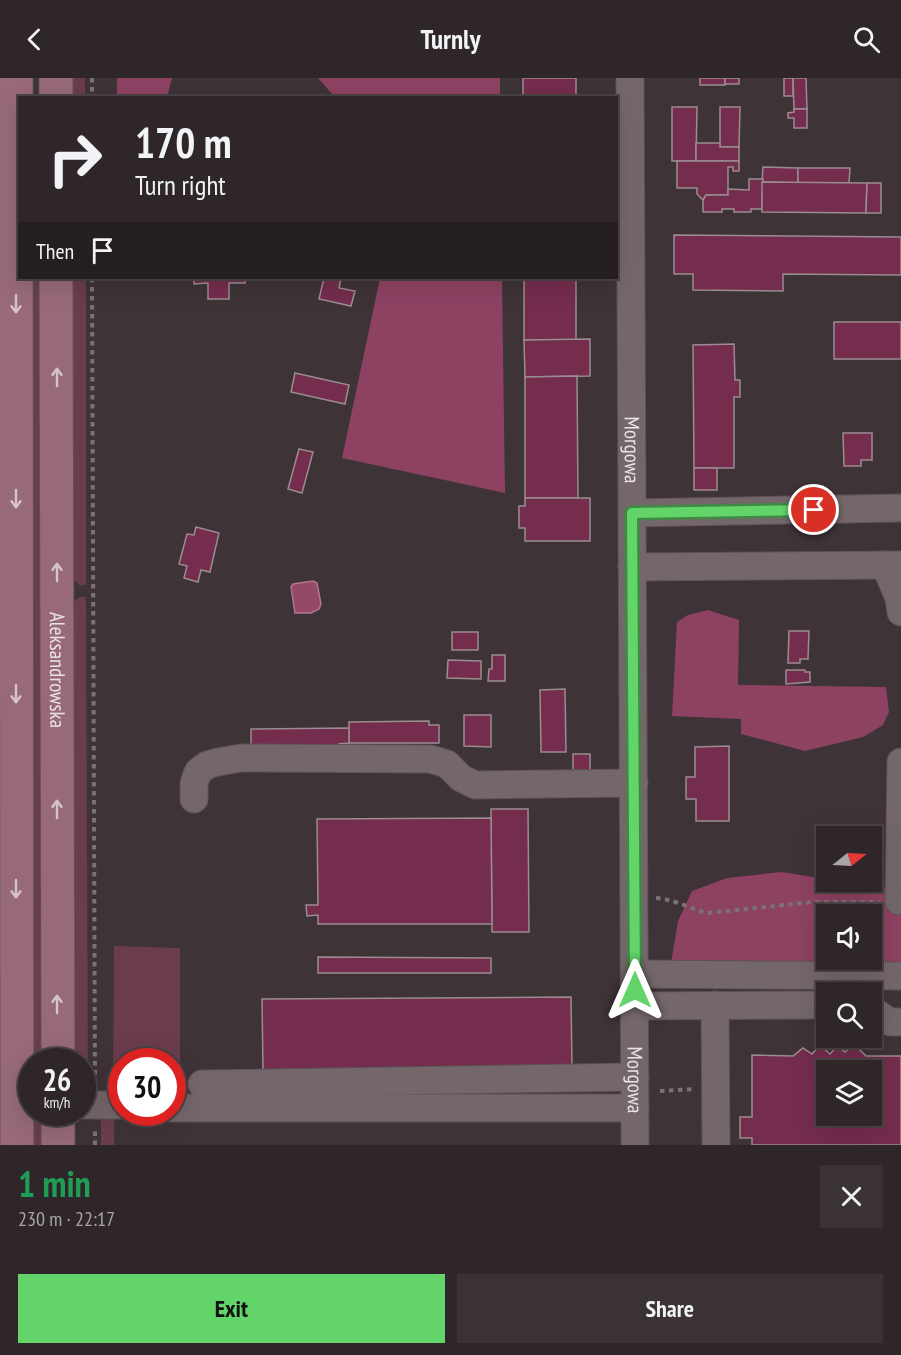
<!DOCTYPE html>
<html lang="en">
<head>
<meta charset="utf-8">
<style>
  :root { --surface:#2e2629; --page:#3a3235; --text:#f1f3f6; --muted:#a7a5a8; --line:#494346; --accent:#62d469 }
  body { margin:0; font-family:"PT Sans Narrow",sans-serif; background:var(--page); color:var(--text); height:100vh; display:flex; flex-direction:column; font-size:22px; white-space:nowrap }
  * { box-sizing:border-box; margin:0 }
  p { font-size:20px; color:var(--muted) }
  .icon { flex:none; width:33px; height:33px; fill:none; stroke:currentColor; stroke-width:2; stroke-linecap:round; stroke-linejoin:round }
  .map { position:relative; height:1067px; overflow:hidden }
  .panel { display:flex; flex-direction:column; background:var(--surface); flex:1 }
  .panel>* { flex:none }
  .guide { position:absolute; left:18px; top:18px; width:600px; height:183px; border-radius:0px; box-shadow:0 6px 24px #0002,0 0 0 2px var(--line); background:#2e2629; color:var(--text); overflow:hidden }
  .needle { width:39px; rotate:72deg }
  .fabs { position:absolute; left:816px; top:748px; display:grid; gap:12px }
  .fabs a { display:grid; place-items:center; width:66px; height:66px; border-radius:0px; background:var(--surface); box-shadow:0 6px 24px #0002,0 0 0 2px var(--line); font-size:30px }
  .speed { position:absolute; left:18px; top:970px; display:flex; gap:12px; font-size:30px; font-weight:700; text-align:center }
  .speed>* { display:grid; place-content:center; width:78px; height:78px; border-radius:50%; background:var(--surface); box-shadow:0 6px 24px #0002,0 0 0 2px var(--line); line-height:1 }
  .speed small { font-size:15px; font-weight:400 }
  .speed .limit { border:9px solid #d22; background:#fff; color:#111 }
  .pin { position:absolute; display:grid; place-items:center; width:51px; height:51px; color:#fff; margin:-26px; border:3px solid #fff; border-radius:50%; box-shadow:0 2px 6px #0007 }
  .me { position:absolute; width:66px; margin:-33px; rotate:0deg; stroke-linejoin:round; filter:drop-shadow(0 0 4px #0008) }
  .turn { display:flex; align-items:center; gap:21px; height:126px; padding:0 18px; font-size:27px }
  .turn .icon { width:78px; height:78px; stroke-width:2.5 }
  .turn b { display:block; font-size:42px; line-height:51px }
  .then { display:flex; align-items:center; height:57px; padding:0 18px; background:#0003; gap:12px; font-size:22px }
  .round { display:grid; place-items:center; flex:none; width:63px; height:63px; border-radius:0px; background:var(--page) }
  .overview { display:flex; align-items:center; justify-content:space-between; height:102px; padding:0 18px }
  h1 { font-size:36px; font-weight:700; line-height:45px; color:#1e9e55 }
  .action { display:flex; gap:12px; margin-top:auto; padding:12px 18px }
  .action a { flex:1; height:69px; border-radius:0px; background:var(--accent); color:#111; font-size:24px; font-weight:700; line-height:69px; text-align:center }
  .action a+a { background:var(--page); color:var(--text) }
  header { display:flex; justify-content:space-between; align-items:center; height:78px; padding:0 18px; background:var(--surface); font-size:27px; font-weight:700 }
  .map>svg:first-child { display:block }
  .green { fill:#6a3c4e }
  .forest { fill:#8d4262; fill-rule:evenodd }
  .water { fill:#944969; stroke:#ae778e; stroke-width:1.5 }
  .building { fill:#742d4d; stroke:#9a8c91; stroke-width:1.5; fill-rule:evenodd }
  .lines { fill:none; stroke-linecap:round; stroke-linejoin:round }
  .minor-casing { stroke:#5c5256; stroke-width:29 }
  .major-casing { stroke:#5c5256; stroke-width:35 }
  .path { stroke:#7c7275; stroke-width:4; stroke-dasharray:4.5 4.5; stroke-linecap:butt }
  .minor { stroke:#74676b; stroke-width:27 }
  .major { stroke:#97697b; stroke-width:33 }
  .oneway { stroke:#d5c4ca }
  .route-casing { stroke:#408a44; stroke-width:15 }
  .route { stroke:#62d469; stroke-width:10 }
  .labels { text-anchor:middle; stroke-width:6; stroke-linejoin:round; paint-order:stroke }
  .street-label { font-size:21px; fill:#eae3e5; stroke:#34292d }
</style>
</head>
<body>
<header><svg class="icon" aria-label="back" viewBox="0 0 24 24"><path d="M15 5l-7 7 7 7"/></svg>Turnly<svg class="icon" aria-label="search" viewBox="0 0 24 24"><circle cx="10" cy="10" r="6"/><path d="M15 15l6 6"/></svg></header>
<div class="map">
<svg width="901" height="1067" viewBox="0 0 901 1067">
  <rect width="100%" height="100%" fill="#3e3337"/>
  <g class="green">
    <rect x="72" y="0" width="13" height="19"/>
    <polygon points="30,200 39,200 41,234 43,984 32,984"/>
    <polygon points="73,200 86,200 86,507 79,507 73,500"/>
    <polygon points="80,519 86,519 88,1018 83,1017 82,984 74,984 74,523"/>
    <polygon points="114,868 180,870 180,1012 173,1012 172,984 122,984 121,1011 113,1011"/>
    <rect x="32" y="1035" width="11" height="32"/>
    <polygon points="101,1035 114,1036 114,1067 101,1067"/>
  </g>
  <g class="forest">
    <polygon points="117,0 172,0 167,19 117,20"/>
    <polygon points="318,0 500,0 500,19 333,19 333,17"/>
    <polygon points="380,200 502,200 505,415 342,380"/>
    <polygon points="708,532 739,542 738,607 886,609 889,634 883,647 863,659 805,673 741,656 741,641 672,638 677,544 688,537"/>
    <path d="M781,794L826,801V804H850L901,812V885H671L678,843L692,813L727,800ZM826,837H872V882H826Z"/>
  </g>
  <polygon class="water" points="313,503 317,505 321,526 319,531 311,535 295,535 291,509 293,506"/>
  <g class="building">
    <rect x="523" y="0" width="53" height="20"/>
    <rect x="700" y="0" width="25" height="7"/>
    <rect x="725" y="0" width="14" height="6"/>
    <rect x="784" y="0" width="9" height="18"/>
    <polygon points="793,0 806,0 807,31 794,31"/>
    <polygon points="672,29 697,29 696,83 672,83"/>
    <polygon points="720,29 740,29 739,69 720,69"/>
    <polygon points="794,31 807,31 807,50 794,50 794,40 788,40 788,35 794,34"/>
    <polygon points="696,65 720,65 720,69 739,69 739,83 696,83"/>
    <polygon points="677,83 739,83 739,93 733,93 733,89 728,89 728,117 706,117 703,122 697,116 697,110 677,110"/>
    <polygon points="763,89 798,90 798,105 762,104"/>
    <polygon points="798,90 850,90 849,105 798,105"/>
    <polygon points="749,101 763,101 762,131 751,131 751,134 734,134 734,131 722,131 722,134 703,134 703,122 706,117 728,117 728,111 749,112"/>
    <polygon points="762,104 867,105 866,135 762,134"/>
    <polygon points="867,105 881,105 881,135 866,135"/>
    <polygon points="674,157 901,159 901,197 783,196 783,213 693,212 693,196 674,196"/>
    <polygon points="194,200 245,200 245,205 229,205 229,221 208,221 208,205 194,206"/>
    <polygon points="324,200 341,200 339,210 355,213 351,228 319,221"/>
    <rect x="524" y="200" width="52" height="62"/>
    <rect x="834" y="244" width="67" height="37"/>
    <polygon points="590,261 590,298 525,299 524,262"/>
    <polygon points="734,266 735,302 740,302 740,319 734,319 734,390 694,390 693,267"/>
    <polygon points="295,295 349,307 345,326 291,314"/>
    <polygon points="577,298 578,420 525,420 525,299"/>
    <polygon points="843,355 872,355 872,382 861,382 861,388 844,388"/>
    <polygon points="299,371 313,374 302,415 288,411"/>
    <rect x="694" y="390" width="23" height="22"/>
    <polygon points="525,420 590,420 590,463 525,463 525,450 519,450 519,428 525,428"/>
    <polygon points="196,449 219,455 210,494 201,492 198,504 184,500 187,488 179,486 187,456 194,457"/>
    <polygon points="789,553 809,553 808,581 800,581 800,585 788,585"/>
    <rect x="452" y="554" width="26" height="18"/>
    <polygon points="492,577 505,577 505,603 488,603 489,591 492,591"/>
    <polygon points="448,582 481,583 481,601 447,600"/>
    <polygon points="786,592 805,592 805,594 810,594 810,604 786,606"/>
    <polygon points="565,611 566,674 541,674 540,612"/>
    <polygon points="464,637 491,637 491,669 464,668"/>
    <polygon points="429,643 429,647 439,647 439,665 349,665 349,644"/>
    <polygon points="349,650 349,665 339,666 340,669 251,670 251,651"/>
    <polygon points="729,668 729,743 696,743 696,721 686,721 686,699 695,699 695,669"/>
    <polygon points="573,676 590,676 590,697 573,696"/>
    <polygon points="491,731 528,731 529,854 492,854"/>
    <polygon points="491,740 492,846 318,846 318,837 307,838 306,827 318,827 317,741"/>
    <polygon points="318,879 491,880 491,895 318,895"/>
    <polygon points="571,919 572,990 263,992 262,921"/>
    <path d="M854,966L866,978H901V1067H752V1060H740V1039H752V977L793,978L803,970L812,976L820,967L830,976L837,968L845,974ZM826,993H872V1038H826Z"/>
  </g>
  <g class="lines">
    <g class="minor-casing">
      <g id="minor">
        <path id="s1" d="M630,0L635,1067"/>
        <polyline points="632,435 901,430"/>
        <polyline points="885,487 899,520 901,534"/>
        <polyline points="632,489 901,487"/>
        <polyline points="194,721 194,705 198,694 207,687 218,684 241,680 430,681 447,686 461,700 475,707 634,705"/>
        <polyline points="899,823 901,684"/>
        <polyline points="635,896 901,898"/>
        <polyline points="715,927 716,1067"/>
        <polyline points="635,928 826,927"/>
        <polyline points="872,932 890,944 901,944"/>
        <polyline points="202,1006 635,999"/>
        <polyline points="82,1027 122,1027"/>
        <polyline points="172,1030 635,1030"/>
      </g>
    </g>
    <g class="major-casing">
      <g id="major">
        <polyline points="16,0 17,1067"/>
        <polyline points="56,0 56,20"/>
        <path id="s2" d="M56,200L58,984"/>
        <polyline points="58,1035 58,1067"/>
      </g>
    </g>
    <g class="path">
      <polyline points="92,0 92,20"/>
      <polyline points="92,200 95,1006"/>
      <path d="M656,820C674,821 690,831 708,835L812,824H879"/>
      <polyline points="660,1013 695,1011"/>
      <polyline points="95,1067 95,1049"/>
    </g>
    <use href="#minor" class="minor"/>
    <use href="#major" class="major"/>
  </g>
  <defs><path id="oneway-shaft" d="M-6 0H5M1.5-3L5.5 0L1.5 3" fill="none" stroke-width="1.6" stroke-linecap="round" stroke-linejoin="round" transform="scale(1.5)"/></defs>
  <g class="oneway">
    <use href="#oneway-shaft" transform="translate(16 226) rotate(90)"/>
    <use href="#oneway-shaft" transform="translate(57 299) rotate(-90)"/>
    <use href="#oneway-shaft" transform="translate(16 421) rotate(90)"/>
    <use href="#oneway-shaft" transform="translate(57 494) rotate(-90)"/>
    <use href="#oneway-shaft" transform="translate(16 616) rotate(90)"/>
    <use href="#oneway-shaft" transform="translate(57 731) rotate(-90)"/>
    <use href="#oneway-shaft" transform="translate(16 811) rotate(90)"/>
    <use href="#oneway-shaft" transform="translate(57 926) rotate(-90)"/>
  </g>
  <g class="lines">
    <g class="route-casing">
      <polyline id="route" points="635,912 632,435 814,432"/>
    </g>
    <use href="#route" class="route"/>
  </g>
  <g class="labels">
    <g class="street-label">
      <text dy="7" stroke="none"><textPath href="#s1" startOffset="372">Morgowa</textPath></text>
      <text dy="7" stroke="none"><textPath href="#s2" startOffset="392">Aleksandrowska</textPath></text>
      <text dy="7" stroke="none"><textPath href="#s1" startOffset="1002">Morgowa</textPath></text>
    </g>
  </g>
</svg>
<div class="fabs">
<a><svg class="needle" viewBox="-14 -14 28 28"><path d="M0-13l5 13h-10z" fill="#e53935"/><path d="M0 13l5-13h-10z" fill="#a7a5a8"/></svg></a>
<a><svg class="icon" aria-label="sound" viewBox="0 0 24 24"><path d="M4 9h4l5-4v14l-5-4H4zM17 9q2 3 0 6"/></svg></a>
<a><svg class="icon" aria-label="search" viewBox="0 0 24 24"><circle cx="10" cy="10" r="6"/><path d="M15 15l6 6"/></svg></a>
<a><svg class="icon" aria-label="layers" viewBox="0 0 24 24"><path d="M12 4l9 5-9 5-9-5zM3 14l9 5 9-5"/></svg></a>
</div>
<div class="speed"><div>26<small>km/h</small></div><div class="limit">30</div></div>
<div class="pin" style="left:814px;top:432px;background:#d93025"><svg class="icon" aria-label="arrive" viewBox="0 0 24 24"><path d="M6 21V4h12l-3 4 3 4H6"/></svg></div>
<svg class="me" style="left:635px;top:912px" viewBox="-20 -20 40 40"><path d="M0-17L14 15 0 8-14 15z" fill="#62d469" stroke="#fff" stroke-width="4"/></svg>
<div class="guide">
<div class="turn"><svg class="icon" aria-label="right" viewBox="0 0 24 24"><path d="M7 20v-9h11M14 6l5 5-5 5"/></svg><div><b>170 m</b>Turn right</div></div>
<div class="then">Then<svg class="icon" aria-label="arrive" viewBox="0 0 24 24"><path d="M6 21V4h12l-3 4 3 4H6"/></svg></div>
</div>
</div>
<section class="panel">
<div class="overview"><div><h1>1 min</h1><p>230 m · 22:17</p></div><a class="round"><svg class="icon" aria-label="close" viewBox="0 0 24 24"><path d="M6 6l12 12M18 6L6 18"/></svg></a></div>
<div class="action"><a>Exit</a><a>Share</a></div>
</section>
</body>
</html>
